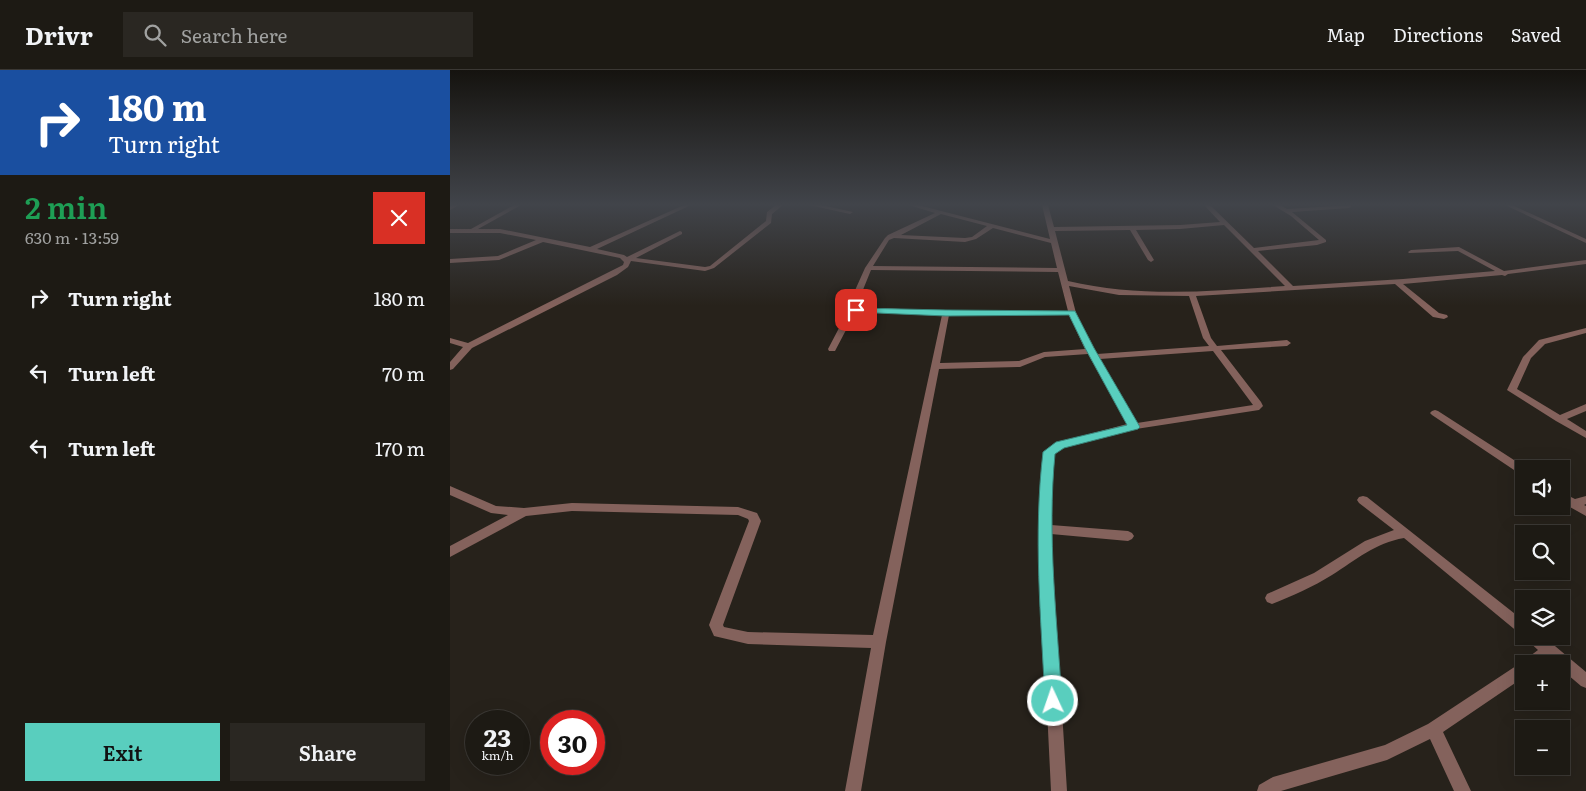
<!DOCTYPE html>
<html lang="en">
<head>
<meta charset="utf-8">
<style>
  :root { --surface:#1d1a14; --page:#2a2722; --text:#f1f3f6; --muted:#a0a1a0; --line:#3b3834; --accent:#59cebe }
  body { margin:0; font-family:Literata,serif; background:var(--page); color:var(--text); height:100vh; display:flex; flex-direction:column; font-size:19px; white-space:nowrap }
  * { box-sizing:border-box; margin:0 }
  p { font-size:16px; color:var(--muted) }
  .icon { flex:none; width:28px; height:28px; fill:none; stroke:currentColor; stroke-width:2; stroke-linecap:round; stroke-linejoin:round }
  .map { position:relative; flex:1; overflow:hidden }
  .drawer { display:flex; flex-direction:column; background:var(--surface); width:450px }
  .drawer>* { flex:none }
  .guide { background:#1a4fa0; color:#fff; overflow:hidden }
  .controls { position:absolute; left:1065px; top:390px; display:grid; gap:10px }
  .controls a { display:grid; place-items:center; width:55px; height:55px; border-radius:0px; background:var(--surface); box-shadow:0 5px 20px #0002,0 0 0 1px var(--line); font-size:25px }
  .speed { position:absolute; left:15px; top:640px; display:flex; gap:10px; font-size:25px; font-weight:700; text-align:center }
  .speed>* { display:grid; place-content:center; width:65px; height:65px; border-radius:50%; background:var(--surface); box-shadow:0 5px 20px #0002,0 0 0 1px var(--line); line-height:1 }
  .speed small { font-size:12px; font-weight:400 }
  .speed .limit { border:8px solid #d22; background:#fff; color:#111 }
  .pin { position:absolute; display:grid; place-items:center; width:42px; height:42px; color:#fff; margin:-21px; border-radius:10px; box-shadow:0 2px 8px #0006 }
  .me { position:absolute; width:55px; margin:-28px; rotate:357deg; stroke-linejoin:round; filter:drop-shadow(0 0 4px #0008) }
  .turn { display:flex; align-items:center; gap:18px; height:105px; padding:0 25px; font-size:22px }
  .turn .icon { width:65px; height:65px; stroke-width:2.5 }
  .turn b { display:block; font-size:35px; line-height:42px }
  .round { display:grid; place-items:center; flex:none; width:52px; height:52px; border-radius:0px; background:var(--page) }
  .summary { display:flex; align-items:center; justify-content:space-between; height:85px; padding:0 25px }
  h1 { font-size:30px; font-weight:600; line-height:38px; color:#1e9e55 }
  .cta { display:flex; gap:10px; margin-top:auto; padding:10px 25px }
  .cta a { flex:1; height:58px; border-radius:0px; background:var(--accent); color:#111; font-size:20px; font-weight:600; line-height:58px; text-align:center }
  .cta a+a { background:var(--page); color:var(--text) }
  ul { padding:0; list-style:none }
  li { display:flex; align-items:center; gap:15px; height:75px; padding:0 25px }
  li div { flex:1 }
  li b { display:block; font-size:19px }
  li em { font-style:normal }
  header { display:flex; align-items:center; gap:30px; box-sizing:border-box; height:70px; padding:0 25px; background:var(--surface); border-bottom:1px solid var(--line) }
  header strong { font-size:24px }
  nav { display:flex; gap:28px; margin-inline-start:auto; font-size:18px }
  .search { width:350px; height:45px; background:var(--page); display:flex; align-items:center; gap:12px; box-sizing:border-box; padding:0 18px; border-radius:0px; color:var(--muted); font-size:19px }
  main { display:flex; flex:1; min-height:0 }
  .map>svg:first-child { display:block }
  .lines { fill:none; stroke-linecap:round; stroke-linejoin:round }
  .minor { fill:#84625c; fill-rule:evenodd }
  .tertiary { fill:#84625c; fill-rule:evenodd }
  .route { fill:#59cebe; stroke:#3a867c }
</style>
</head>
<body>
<header>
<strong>Drivr</strong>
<div class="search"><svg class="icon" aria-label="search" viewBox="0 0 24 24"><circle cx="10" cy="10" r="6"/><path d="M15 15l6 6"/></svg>Search here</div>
<nav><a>Map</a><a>Directions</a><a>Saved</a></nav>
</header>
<main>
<section class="drawer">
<div class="guide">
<div class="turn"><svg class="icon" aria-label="right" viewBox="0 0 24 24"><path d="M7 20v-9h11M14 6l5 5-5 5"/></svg><div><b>180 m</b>Turn right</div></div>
</div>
<div class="summary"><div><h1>2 min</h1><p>630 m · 13:59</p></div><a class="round" style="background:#d93025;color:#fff"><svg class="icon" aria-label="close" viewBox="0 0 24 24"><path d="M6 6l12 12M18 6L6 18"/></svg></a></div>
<ul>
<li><svg class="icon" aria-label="right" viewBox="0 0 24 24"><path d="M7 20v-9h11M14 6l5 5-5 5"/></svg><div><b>Turn right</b></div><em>180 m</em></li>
<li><svg class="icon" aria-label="left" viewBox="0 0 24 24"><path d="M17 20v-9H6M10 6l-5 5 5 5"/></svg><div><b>Turn left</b></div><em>70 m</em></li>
<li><svg class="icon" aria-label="left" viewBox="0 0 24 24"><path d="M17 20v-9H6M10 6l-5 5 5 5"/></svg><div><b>Turn left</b></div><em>170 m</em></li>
</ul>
<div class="cta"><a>Exit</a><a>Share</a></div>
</section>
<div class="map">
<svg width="1136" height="721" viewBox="0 0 1136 721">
  <rect width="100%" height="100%" fill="#27221b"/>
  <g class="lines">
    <g class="minor">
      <polygon points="2,135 9,135 0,140 0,136"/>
      <polygon points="64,135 71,135 28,159 50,159 140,177 234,135 241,135 147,179 174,185 177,187 230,161 232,162 232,164 186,188 255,197 260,196 316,151 317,142 326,135 333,135 322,144 321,153 264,198 255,201 181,191 178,197 167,205 22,278 3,299 0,300 0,292 13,277 0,273 0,268 18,273 161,201 173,195 174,192 170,188 93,172 49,190 0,193 0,189 48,186 86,170 50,163 0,163 0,159 21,159"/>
      <polygon points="359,135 371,135 403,142 400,144"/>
      <path d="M459,135H468L600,169L592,135H598L604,157L730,155L770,152L754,135H760L804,178L869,170L841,146L823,135H830L837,139L901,135V137L899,138L842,142L876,170V172L867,175L808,181L843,216L953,209L1045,201L1008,181L959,183L958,182L961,180L1009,177L1054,201L1136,190V194L1058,204L1055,206L1052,205L953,214L989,243L997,245L998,247L994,249L983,247L945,214L746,226L761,268L767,276L837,270L841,273L837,276L771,280L811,332L813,336L809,340L673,361L614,377L604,384L601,409V455L678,461L682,463L684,466L682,469L678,471L601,464L617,721H601L589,476L591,409L594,382L606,373L677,354L638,284L595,287L570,297L489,299L436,572L411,721H395L421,578L298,574L264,566L259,555L299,451L298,449L288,445L122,441L76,446L0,487V476L58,445L41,443L0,425V416L46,436L74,438L122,433L288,437L307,443L311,451L273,555L274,557L298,562L423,565L492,245L406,241L385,281H379L378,279L399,239L398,236L415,198L435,168L438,165L485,143ZM491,144L537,156L522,167L515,168L451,165ZM774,155L835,216C762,221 690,228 618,211L605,161L680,160L698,190L701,192L704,190L686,160L730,159ZM543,158L601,173L607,198L423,196L439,170L444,168L515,172L526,169ZM421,200L608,202L618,241H496L406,237ZM619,216L669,225L739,226L753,268L759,276L647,284L626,243ZM499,245H619L635,279L594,282L569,291L490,293ZM763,281L803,335L687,353L650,289Z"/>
      <polygon points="1136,258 1136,263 1095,274 1081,288 1067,319 1110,345 1136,334 1136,341 1117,349 1136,361 1136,368 1106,351 1057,320 1073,287 1089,270"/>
      <polygon points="985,340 988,341 1078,399 1074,399 1074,405 1070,404 982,345 980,343 982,341"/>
      <polygon points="1111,422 1125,429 1136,426 1136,434 1134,435 1136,436 1136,446 1111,432"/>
      <path d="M913,426L917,427L1074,551V565L1069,563L954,468C925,473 906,490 882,505C863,517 842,526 822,534L817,532L815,528L817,524L864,503L915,471L944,460L909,433L907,430L909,427Z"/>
      <polygon points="1075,566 1093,566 1136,602 1136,618 1131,616 1111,599 1111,594 1105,594 1099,589 1092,594 1074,594 1074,607 993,662 1021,721 1004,721 980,669 937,690 831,721 807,721 809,715 823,707 935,675 978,654 1069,594 1075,592 1076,589 1088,580 1077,570"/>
    </g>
    <polygon class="tertiary" points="1055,135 1062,135 1136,169 1136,173"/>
  </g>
  <linearGradient id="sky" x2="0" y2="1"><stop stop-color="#15130f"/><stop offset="0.57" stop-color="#41444a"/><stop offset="1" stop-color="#41444a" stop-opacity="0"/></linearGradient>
  <rect width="1136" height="236" fill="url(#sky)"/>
  <path class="route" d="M406,238L496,240L625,241L644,278L690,357L688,359L614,378L605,384C597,466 607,549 612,631L609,637L603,639L597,637L595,631C591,548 583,465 593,382L606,372L677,355L635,278L619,245L496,246L403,242L401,240Z"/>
</svg>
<div class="controls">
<a><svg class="icon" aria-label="sound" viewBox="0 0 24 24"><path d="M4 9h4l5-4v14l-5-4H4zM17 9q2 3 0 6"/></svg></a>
<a><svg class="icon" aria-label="search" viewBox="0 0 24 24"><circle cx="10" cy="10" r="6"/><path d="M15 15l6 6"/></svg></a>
<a><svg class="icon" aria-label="layers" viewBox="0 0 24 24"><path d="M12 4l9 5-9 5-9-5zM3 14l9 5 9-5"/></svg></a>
<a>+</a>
<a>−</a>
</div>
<div class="speed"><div>23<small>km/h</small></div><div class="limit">30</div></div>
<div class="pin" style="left:406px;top:240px;background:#d93025"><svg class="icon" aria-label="arrive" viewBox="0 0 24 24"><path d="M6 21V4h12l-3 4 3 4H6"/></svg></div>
<svg class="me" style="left:603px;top:631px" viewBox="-20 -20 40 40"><circle r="17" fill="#59cebe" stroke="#fff" stroke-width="3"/><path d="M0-11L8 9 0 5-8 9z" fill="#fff"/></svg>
</div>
</main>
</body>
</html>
